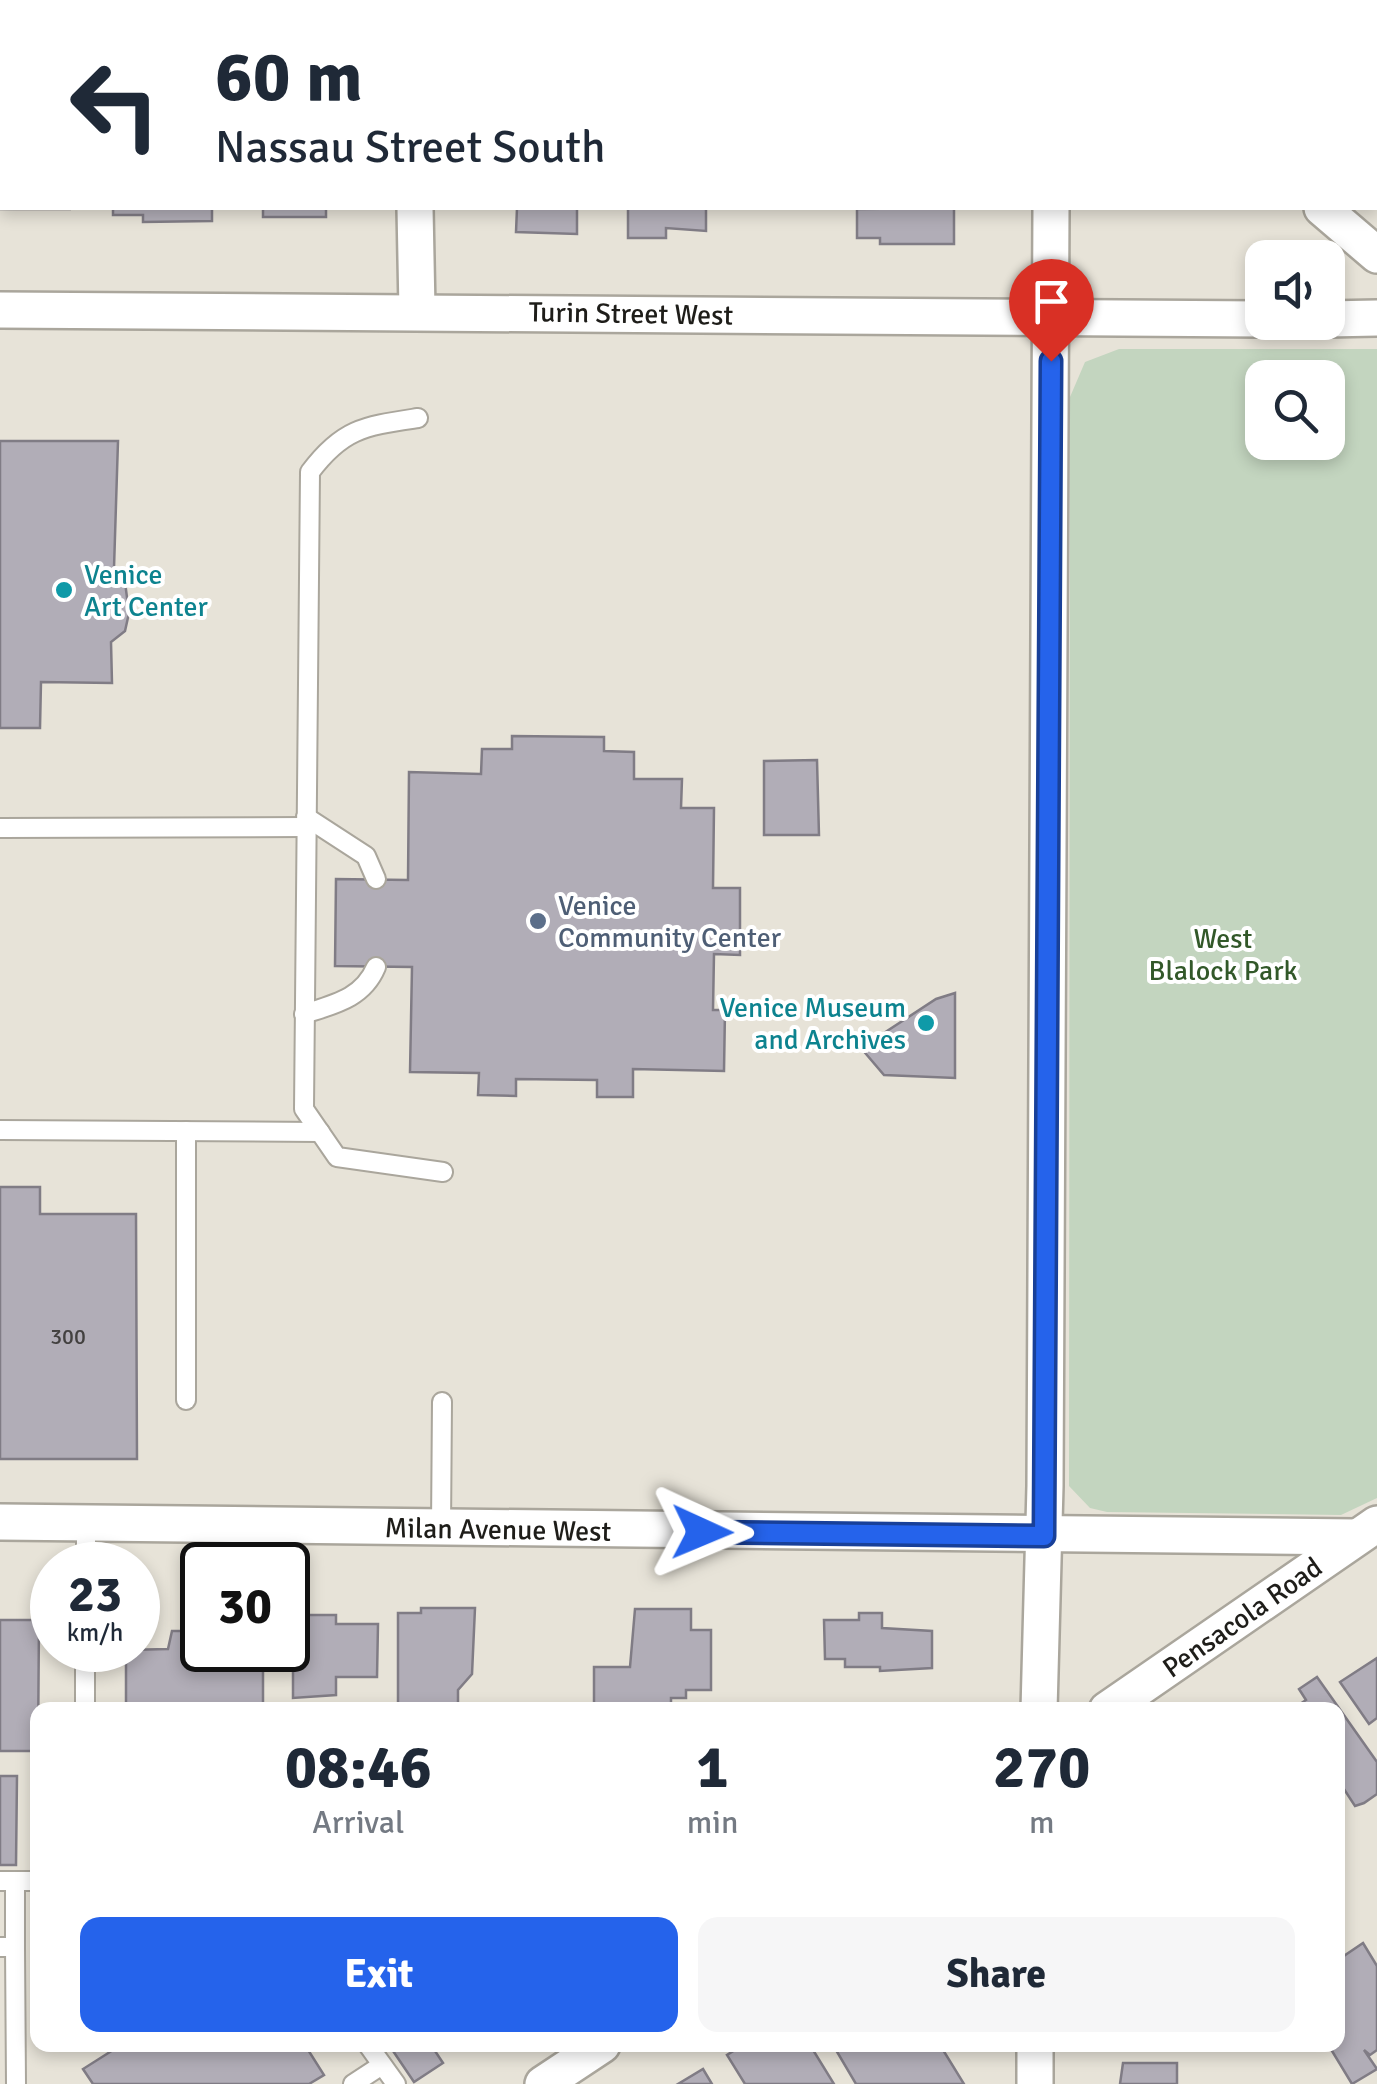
<!DOCTYPE html>
<html lang="en">
<head>
<meta charset="utf-8">
<style>
  :root { --surface:#fff; --page:#f6f6f7; --text:#1f2937; --muted:#747a83; --accent:#2563eb }
  body { margin:0; font-family:Signika,sans-serif; background:var(--page); color:var(--text); height:100vh; display:flex; flex-direction:column; font-size:38px; white-space:nowrap }
  * { box-sizing:border-box; margin:0 }
  p { font-size:32px; color:var(--muted) }
  .icon { flex:none; width:55px; height:55px; fill:none; stroke:currentColor; stroke-width:2; stroke-linecap:round; stroke-linejoin:round }
  .map { position:relative; flex:1; overflow:hidden }
  .side { position:absolute; left:30px; top:1702px; width:1315px; height:350px; display:flex; flex-direction:column; background:var(--surface); border-radius:20px; box-shadow:0 5px 15px #0003 }
  .side>* { flex:none }
  .banner { position:absolute; left:0px; top:0px; width:1378px; height:210px; box-shadow:0 5px 15px #0003; background:#fff; color:var(--text); overflow:hidden }
  .fabs { position:absolute; left:1245px; top:240px; display:grid; gap:20px }
  .fabs a { display:grid; place-items:center; width:100px; height:100px; border-radius:20px; background:var(--surface); box-shadow:0 5px 15px #0003; font-size:50px }
  .speed { position:absolute; left:30px; top:1542px; display:flex; gap:20px; font-size:50px; font-weight:700; text-align:center }
  .speed>* { display:grid; place-content:center; width:130px; height:130px; border-radius:50%; background:var(--surface); box-shadow:0 5px 15px #0003; line-height:1 }
  .speed small { font-size:25px; font-weight:400 }
  .speed .limit { border:5px solid #111; border-radius:15px; background:#fff; color:#111 }
  .pin { position:absolute; display:grid; place-items:center; width:85px; height:85px; color:#fff; margin:-102px -42px; border-radius:50% 50% 50% 0; rotate:-45deg; box-shadow:0 0 10px #0007 }
  .pin .icon { rotate:45deg }
  .me { position:absolute; width:110px; margin:-55px; rotate:91deg; stroke-linejoin:round; filter:drop-shadow(0 0 8px #0008) }
  .turn { display:flex; align-items:center; gap:35px; height:210px; padding:0 50px; font-size:45px }
  .turn .icon { width:130px; height:130px; stroke-width:2.5 }
  .turn b { display:block; font-size:70px; line-height:85px }
  .eta { display:flex; justify-content:space-evenly; align-items:center; height:170px; text-align:center }
  .eta b { font-size:60px; font-weight:800; line-height:70px }
  .action { display:flex; gap:20px; margin-top:auto; padding:20px 50px }
  .action a { flex:1; height:115px; border-radius:20px; background:var(--accent); color:#fff; font-size:40px; font-weight:800; line-height:115px; text-align:center }
  .action a+a { background:var(--page); color:var(--text) }
  .map>svg:first-child { display:block }
  .green { fill:#c3d5bf; fill-rule:evenodd }
  .building { fill:#b1adb7; stroke:#807c85; stroke-width:2.5 }
  .lines { fill:none; stroke-linecap:round; stroke-linejoin:round }
  .service-casing { stroke:#aaa69c; stroke-width:22 }
  .minor-casing { stroke:#aaa69c; stroke-width:40 }
  .service { stroke:#fff; stroke-width:18 }
  .minor { stroke:#fff; stroke-width:35 }
  .route-casing { stroke:#184099; stroke-width:25 }
  .route { stroke:#2563eb; stroke-width:18 }
  .culture-dot { fill:#0f9aa8; stroke:#fff; stroke-width:4 }
  .service-dot { fill:#5c6f8a; stroke:#fff; stroke-width:4 }
  .labels { text-anchor:middle; stroke-width:8; stroke-linejoin:round; paint-order:stroke }
  .number-label { font-size:22px; fill:#434140 }
  .street-label { font-size:28px; fill:#1e1d19; stroke:#fff }
  .culture-label { font-size:28px; fill:#0d838f; stroke:#fff; text-anchor:start }
  .service-label { font-size:28px; fill:#4e5e75; stroke:#fff; text-anchor:start }
  .park-label { font-size:28px; fill:#325829; stroke:#fff }
</style>
</head>
<body>
<div class="map">
<svg width="1377" height="2084" viewBox="0 0 1377 2084">
  <rect width="100%" height="100%" fill="#e7e3d8"/>
  <path class="green" d="M1119,349H1377V1498L1341,1515L1107,1512L1090,1508L1069,1486L1070,397L1085,362ZM1262,378H1328V442H1262Z"/>
  <g class="building">
    <rect x="146" y="0" width="175" height="2"/>
    <polygon points="1246,0 1351,0 1349,2"/>
    <polygon points="1375,45 1377,47 1377,126 1375,124"/>
    <polygon points="0,142 2,208 71,209 0,209"/>
    <polygon points="113,208 212,208 212,221 143,222 143,215 113,215"/>
    <rect x="263" y="208" width="63" height="9"/>
    <polygon points="517,208 577,208 577,234 516,232"/>
    <polygon points="628,208 706,208 706,231 666,228 666,238 628,238"/>
    <polygon points="954,208 954,244 880,244 880,238 857,238 857,209"/>
    <polygon points="0,441 118,441 114,568 125,582 129,613 125,631 111,642 112,683 41,682 40,728 0,728"/>
    <polygon points="512,736 604,737 604,751 634,752 634,779 682,779 681,808 714,808 713,888 740,888 740,955 714,954 713,1010 725,1010 724,1071 633,1069 633,1097 597,1097 597,1080 516,1079 516,1096 478,1095 479,1073 410,1072 412,967 335,966 336,879 408,880 409,772 481,774 482,749 512,749"/>
    <polygon points="817,760 819,835 764,835 764,761"/>
    <polygon points="955,993 955,1078 884,1075 861,1048 936,999"/>
    <polygon points="0,1187 40,1187 40,1214 136,1214 137,1459 0,1459"/>
    <polygon points="421,1608 475,1608 472,1674 458,1690 458,1710 398,1710 398,1613 421,1613"/>
    <polygon points="635,1609 691,1609 691,1630 711,1630 711,1690 686,1690 686,1698 671,1698 671,1708 660,1710 594,1710 594,1667 630,1667"/>
    <polygon points="859,1613 882,1613 882,1628 932,1631 932,1668 880,1671 880,1667 845,1667 845,1659 825,1659 824,1620 859,1620"/>
    <polygon points="293,1615 336,1615 336,1624 378,1624 377,1677 336,1677 336,1695 293,1698"/>
    <polygon points="0,1620 39,1620 38,1751 0,1751"/>
    <polygon points="172,1631 202,1631 202,1650 263,1650 263,1710 126,1710 126,1650 168,1649"/>
    <polygon points="1377,1658 1377,1718 1369,1724 1340,1682"/>
    <polygon points="1317,1677 1377,1762 1377,1794 1364,1803 1355,1806 1338,1780 1338,1710 1291,1710 1306,1700 1299,1689"/>
    <polygon points="0,1776 17,1776 16,1865 0,1865"/>
    <polygon points="1363,1943 1377,1966 1377,2050 1370,2055 1364,2050 1377,2069 1352,2084 1329,2046 1338,2045 1338,1960"/>
    <polygon points="121,2045 305,2045 324,2075 309,2084 93,2084 83,2069"/>
    <polygon points="389,2045 438,2045 433,2048 443,2063 414,2082"/>
    <polygon points="743,2045 810,2045 834,2084 745,2084 727,2055"/>
    <polygon points="833,2045 940,2045 964,2084 856,2084"/>
    <polygon points="1123,2063 1177,2063 1177,2084 1120,2084"/>
    <polygon points="703,2069 712,2084 678,2084"/>
  </g>
  <g class="lines">
    <g class="service-casing">
      <g id="service">
        <path d="M418,418C365,426 343,428 310,472L304,1109L337,1157L443,1172"/>
        <polyline points="306,817 366,856 376,879"/>
        <polyline points="0,828 306,827"/>
        <path d="M304,1014C335,1004 363,998 376,967"/>
        <polyline points="0,1130 320,1132"/>
        <polyline points="186,1131 186,1400"/>
        <polyline points="86,1523 86,1565"/>
        <polyline points="441,1528 442,1402"/>
        <polyline points="85,1710 85,1650"/>
        <polyline points="0,1881 38,1881"/>
        <polyline points="15,1882 15,1947"/>
        <polyline points="0,1947 15,1947 16,2084"/>
        <polyline points="368,2045 396,2084"/>
        <polyline points="353,2084 382,2065"/>
      </g>
    </g>
    <g class="minor-casing">
      <g id="minor">
        <polyline points="1062,0 1065,2"/>
        <polyline points="416,2 416,0"/>
        <polyline points="415,208 417,310"/>
        <polyline points="1322,208 1377,255"/>
        <polyline points="0,310 1262,319"/>
        <polyline points="1328,319 1377,318"/>
        <polyline points="0,1522 1356,1537"/>
        <polyline points="1039,1710 1045,1486 1051,208"/>
        <polyline points="1107,1710 1377,1524"/>
        <polyline points="543,2084 602,2045"/>
        <polyline points="1035,2084 1035,2045"/>
      </g>
    </g>
    <use href="#service" class="service"/>
    <use href="#minor" class="minor"/>
  </g>
  <g class="lines">
    <g class="route-casing">
      <polyline id="route" points="702,1532 1044,1536 1051,361"/>
    </g>
    <use href="#route" class="route"/>
  </g>
  <g class="culture-dot">
    <circle cx="64" cy="590" r="10"/>
    <circle cx="926" cy="1023" r="10"/>
  </g>
  <circle class="service-dot" cx="538" cy="921" r="10"/>
  <g class="labels">
    <g class="number-label">
      <text x="68" y="1344">300</text>
    </g>
    <g class="street-label">
      <text transform="translate(631 313) rotate(1)" y="10">Turin Street West</text>
      <text transform="translate(498 1529) rotate(1)" y="10">Milan Avenue West</text>
      <text transform="translate(1242 1617) rotate(-35)" y="10">Pensacola Road</text>
    </g>
    <g class="culture-label">
      <text x="84" y="584">Venice<tspan x="84" dy="32">Art Center</tspan></text>
      <text x="906" y="1017" text-anchor="end">Venice Museum<tspan x="906" dy="32">and Archives</tspan></text>
    </g>
    <g class="service-label">
      <text x="558" y="915">Venice<tspan x="558" dy="32">Community Center</tspan></text>
    </g>
    <g class="park-label">
      <text x="1223" y="948">West<tspan x="1223" dy="32">Blalock Park</tspan></text>
    </g>
  </g>
</svg>
<div class="fabs">
<a><svg class="icon" aria-label="sound" viewBox="0 0 24 24"><path d="M4 9h4l5-4v14l-5-4H4zM17 9q2 3 0 6"/></svg></a>
<a><svg class="icon" aria-label="search" viewBox="0 0 24 24"><circle cx="10" cy="10" r="6"/><path d="M15 15l6 6"/></svg></a>
</div>
<div class="speed"><div>23<small>km/h</small></div><div class="limit">30</div></div>
<div class="pin" style="left:1051px;top:361px;background:#d93025"><svg class="icon" aria-label="arrive" viewBox="0 0 24 24"><path d="M6 21V4h12l-3 4 3 4H6"/></svg></div>
<svg class="me" style="left:702px;top:1532px" viewBox="-20 -20 40 40"><path d="M0-17L14 15 0 8-14 15z" fill="#2563eb" stroke="#fff" stroke-width="4"/></svg>
<div class="banner">
<div class="turn"><svg class="icon" aria-label="left" viewBox="0 0 24 24"><path d="M17 20v-9H6M10 6l-5 5 5 5"/></svg><div><b>60 m</b>Nassau Street South</div></div>
</div>
<section class="side">
<div class="eta">
<div><b>08:46</b><p>Arrival</p></div>
<div><b>1</b><p>min</p></div>
<div><b>270</b><p>m</p></div>
</div>
<div class="action"><a>Exit</a><a>Share</a></div>
</section>
</div>
</body>
</html>
